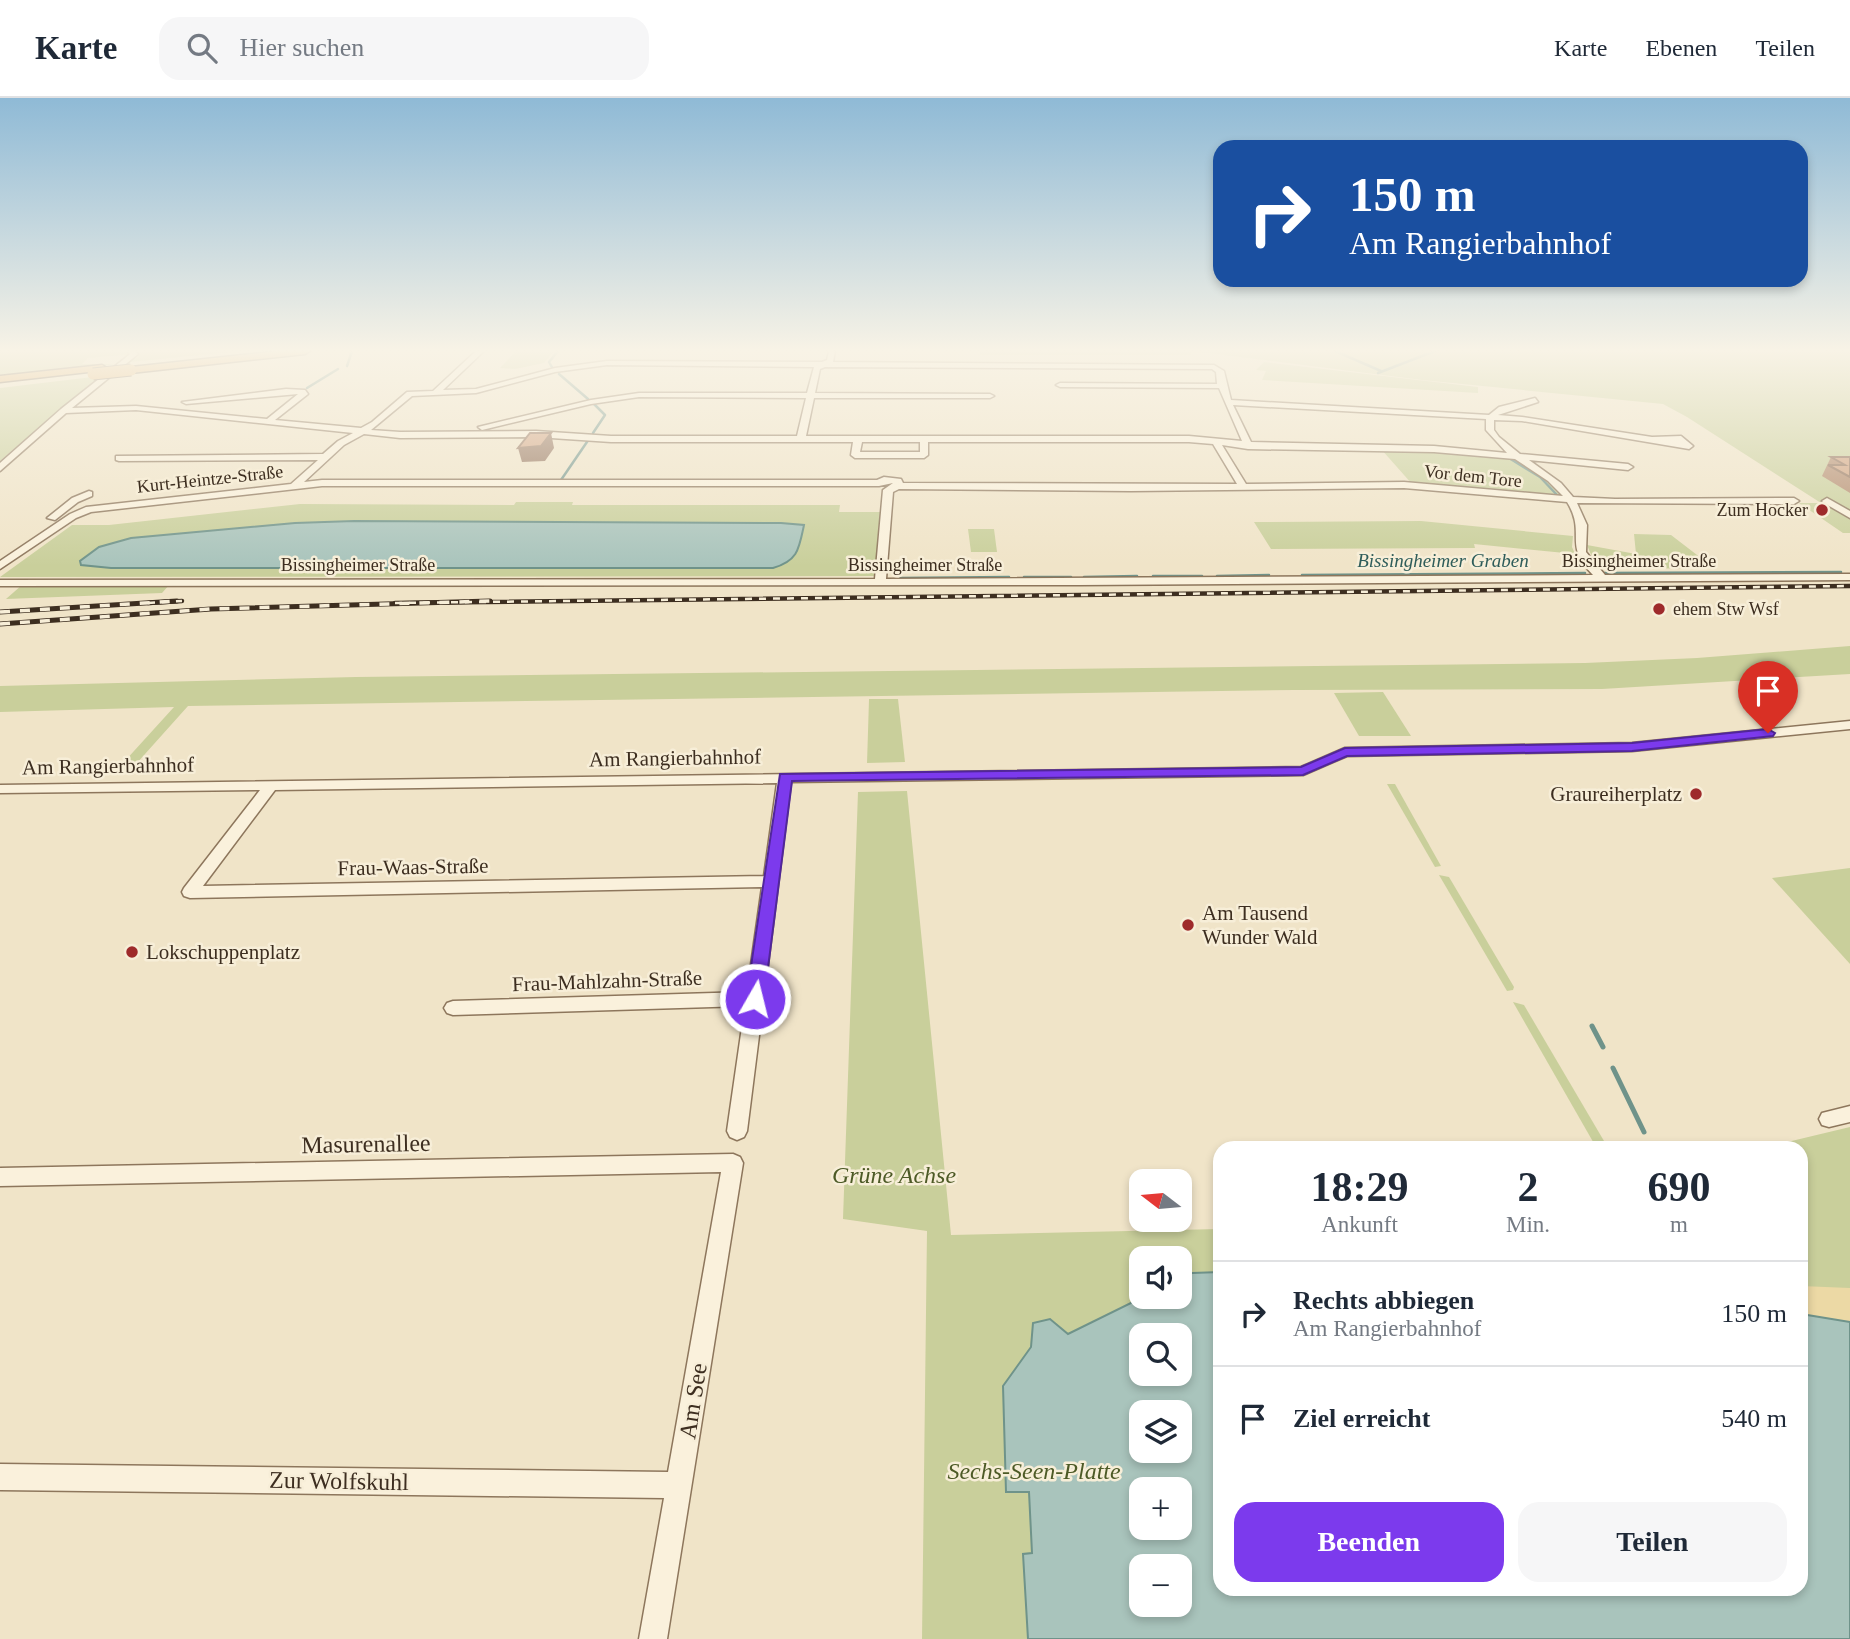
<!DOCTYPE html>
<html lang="de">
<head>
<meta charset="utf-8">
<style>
  :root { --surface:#fff; --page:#f6f6f7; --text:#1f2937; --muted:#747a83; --line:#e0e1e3; --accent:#7c3aed }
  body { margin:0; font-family:"Times New Roman",serif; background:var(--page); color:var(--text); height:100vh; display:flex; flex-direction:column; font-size:26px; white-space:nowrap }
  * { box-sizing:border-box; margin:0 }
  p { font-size:23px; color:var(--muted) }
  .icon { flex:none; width:38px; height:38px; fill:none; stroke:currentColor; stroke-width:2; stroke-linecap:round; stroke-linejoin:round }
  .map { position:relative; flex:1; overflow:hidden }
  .details { position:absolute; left:1213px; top:1043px; width:595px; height:455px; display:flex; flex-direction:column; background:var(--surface); border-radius:21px; box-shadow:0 4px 10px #0003 }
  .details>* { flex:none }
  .banner { position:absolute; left:1213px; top:42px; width:595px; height:147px; border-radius:21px; box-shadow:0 4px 10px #0003; background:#1a4fa0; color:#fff; overflow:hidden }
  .needle { width:46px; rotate:286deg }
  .fabs { position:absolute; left:1129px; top:1071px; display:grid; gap:14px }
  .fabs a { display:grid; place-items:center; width:63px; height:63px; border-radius:14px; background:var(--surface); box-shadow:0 4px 10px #0003; font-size:35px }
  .pin { position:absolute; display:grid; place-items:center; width:60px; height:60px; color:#fff; margin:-72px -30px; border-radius:50% 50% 50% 0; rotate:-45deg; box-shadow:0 0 7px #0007 }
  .pin .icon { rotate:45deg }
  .me { position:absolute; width:77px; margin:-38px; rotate:8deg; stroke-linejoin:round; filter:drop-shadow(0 0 5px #0008) }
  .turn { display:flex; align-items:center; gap:24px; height:147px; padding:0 21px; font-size:32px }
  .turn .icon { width:91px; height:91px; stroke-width:2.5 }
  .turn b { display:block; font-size:49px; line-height:60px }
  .eta { display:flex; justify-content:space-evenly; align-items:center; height:119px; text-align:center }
  .eta b { font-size:42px; font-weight:800; line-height:49px }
  .action { display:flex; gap:14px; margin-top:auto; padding:14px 21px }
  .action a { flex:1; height:80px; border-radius:21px; background:var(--accent); color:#fff; font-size:28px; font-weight:800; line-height:80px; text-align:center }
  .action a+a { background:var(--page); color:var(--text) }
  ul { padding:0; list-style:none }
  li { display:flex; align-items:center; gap:21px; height:105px; padding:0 21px; border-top:2px solid var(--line) }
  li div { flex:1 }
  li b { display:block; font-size:26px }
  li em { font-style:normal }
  header { display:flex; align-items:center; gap:42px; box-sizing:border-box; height:98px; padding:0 35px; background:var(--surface); border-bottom:2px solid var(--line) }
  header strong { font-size:33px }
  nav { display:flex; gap:38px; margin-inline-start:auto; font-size:24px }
  .search { width:490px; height:63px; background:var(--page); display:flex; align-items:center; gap:18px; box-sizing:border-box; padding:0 24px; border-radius:21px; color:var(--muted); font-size:26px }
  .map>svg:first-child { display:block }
  .green { fill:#c9cf9b; fill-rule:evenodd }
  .sand { fill:#ecd9a5 }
  .water { fill:#a9c4bc; stroke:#6f938a; stroke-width:2; fill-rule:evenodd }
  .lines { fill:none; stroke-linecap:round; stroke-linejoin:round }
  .stream-far1 { stroke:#6f938a; stroke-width:2.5 }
  .stream { stroke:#6f938a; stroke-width:5 }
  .minor-casing { stroke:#8d765c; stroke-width:3 }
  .highway-casing { stroke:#5b4430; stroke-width:3 }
  .minor { fill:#faf1dc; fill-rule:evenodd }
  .highway { fill:#e0a458; fill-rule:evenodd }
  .rail-far1-casing { stroke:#3d2e20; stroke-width:4.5 }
  .rail-casing { stroke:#3d2e20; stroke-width:5 }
  .rail-far1 { stroke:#f7eed8; stroke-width:2.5; stroke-dasharray:7; stroke-linecap:butt }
  .rail { stroke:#f7eed8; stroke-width:3.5; stroke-dasharray:10; stroke-linecap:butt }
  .highway-bridge-casing { stroke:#5b4430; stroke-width:13; stroke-linecap:butt }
  .highway-bridge { stroke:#e0a458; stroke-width:11 }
  .wall { fill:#b2896c }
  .shaded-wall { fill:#916f58 }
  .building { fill:#cf9f7d; stroke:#916f58; stroke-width:2 }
  .route { fill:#7c3aed; stroke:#51269a; stroke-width:2 }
  .poi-dot { fill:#9e2a2b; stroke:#f7eed8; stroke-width:2.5 }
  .labels { text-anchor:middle; stroke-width:5; stroke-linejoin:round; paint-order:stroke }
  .far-street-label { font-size:18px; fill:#3d2e20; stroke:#f7eed8 }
  .far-poi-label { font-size:18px; fill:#3d2e20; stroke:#f7eed8; text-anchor:end }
  .far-water-label { font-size:19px; font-style:italic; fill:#2f5d5a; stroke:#f7eed8 }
  .street-label { font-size:21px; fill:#3d2e20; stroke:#f7eed8 }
  .poi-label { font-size:21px; fill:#3d2e20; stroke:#f7eed8; text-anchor:start }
  .near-street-label { font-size:24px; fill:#3d2e20; stroke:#f7eed8 }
  .near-park-label { font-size:24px; font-style:italic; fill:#4d5a26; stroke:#f7eed8 }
</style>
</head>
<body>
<header>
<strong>Karte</strong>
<div class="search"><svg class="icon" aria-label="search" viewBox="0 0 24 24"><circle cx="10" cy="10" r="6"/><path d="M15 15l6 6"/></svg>Hier suchen</div>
<nav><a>Karte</a><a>Ebenen</a><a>Teilen</a></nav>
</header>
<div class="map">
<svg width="1850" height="1541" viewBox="0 0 1850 1541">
  <rect width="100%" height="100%" fill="#f0e4c8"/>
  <g class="green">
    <polygon points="0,253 128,253 135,256 88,260 82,266 116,266 0,280"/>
    <polygon points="137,253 241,253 130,264 139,258 140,254"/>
    <polygon points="516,253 554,253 544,265 515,271 500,270"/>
    <polygon points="979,253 1179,253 1192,254 1191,257 980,257"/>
    <polygon points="1192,253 1850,253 1850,435 1843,435 1799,405 1821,405 1687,319 1663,306 1422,282"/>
    <polygon points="1264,264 1478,289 1478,295 1262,282 1266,273 1256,272"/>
    <polygon points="101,278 9,355 0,363 0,290"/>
    <polygon points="1381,351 1511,359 1544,380 1562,398 1412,386"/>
    <polygon points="516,404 573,404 572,407 840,407 839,414 880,414 876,478 0,479 72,427 109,427 300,406 514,407"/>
    <polygon points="1421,423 1573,438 1572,449 1575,456 1474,446 1475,450 1271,451 1254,424"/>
    <polygon points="968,431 994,431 997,454 971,454"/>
    <polygon points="1634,436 1671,437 1714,470 1602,471 1592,459 1587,447 1636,456"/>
    <polygon points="22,487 169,487 162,495 6,501"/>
    <polygon points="1850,548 1850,576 1602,591 1294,592 188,608 128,675 114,675 174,609 0,614 0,588 356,579 1585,565 1697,560"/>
    <polygon points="1383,594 1411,638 1359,638 1334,595"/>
    <polygon points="869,601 898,601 905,664 867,665"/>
    <polygon points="1387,686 1395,686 1441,768 1435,769"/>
    <path d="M907,693L951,1137L1220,1131V1491H1801V1050H1762L1850,1029V1541H922L927,1133L843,1121L858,694ZM1141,1160H1180V1199H1141ZM1141,1237H1180V1276H1141ZM1141,1314H1180V1353H1141ZM1141,1391H1180V1430H1141ZM1141,1468H1180V1507H1141Z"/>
    <polygon points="1850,770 1850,866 1772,780"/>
    <polygon points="1439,777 1449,779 1514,889 1513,892 1507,893"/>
    <polygon points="1513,904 1524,907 1604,1043 1602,1049 1596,1049"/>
  </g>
  <polygon class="sand" points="1801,1188 1850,1190 1850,1224 1801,1216"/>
  <g class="water">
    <path d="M354,423L781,425L804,427C799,451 798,463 773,470H111L81,467L80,463L99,449L131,440L295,425Z"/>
    <path d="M1220,1174V1491H1801V1216L1850,1224V1541H1028L1023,1456L1032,1455L1029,1394H1006L1003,1288L1031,1249L1033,1225L1050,1221L1068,1236L1143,1199H1180V1180L1192,1175ZM1141,1237H1180V1276H1141ZM1141,1314H1180V1353H1141ZM1141,1391H1180V1430H1141ZM1141,1468H1180V1507H1141Z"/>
  </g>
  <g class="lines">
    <g class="stream-far1">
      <polyline points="1335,253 1381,273"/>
      <polyline points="347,268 352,253"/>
      <polyline points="553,271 549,264 558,253"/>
      <polyline points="1378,275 1435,253"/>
      <polyline points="559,276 588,301"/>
      <polyline points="307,290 338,271"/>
      <polyline points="593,305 605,317 593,335"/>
      <polyline points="1509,360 1540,379 1558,398"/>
      <polyline points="561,382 589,341"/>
      <polyline points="1604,475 1841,474"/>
      <polyline points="1302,477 1585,475"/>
      <polyline points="1153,478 1202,478"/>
      <polyline points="1217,478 1269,477"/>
      <polyline points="1024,479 1071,479"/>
      <polyline points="1084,479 1137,478"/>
      <polyline points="900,480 1009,479"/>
    </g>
    <g class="stream">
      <polyline points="1592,928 1603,949"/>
      <polyline points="1613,970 1644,1034"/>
    </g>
    <g class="minor-casing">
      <g id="minor">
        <path d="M127,253H134L138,256L72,310L136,308L267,321L298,296L186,306L182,304L286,291L305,292L308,296L275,322L361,330L372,324L407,294L433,293L476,253H484L443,292L476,291L555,270L607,263L822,264L827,262L829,253H835L833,264L1214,267L1224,273L1231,302L1489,317L1499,309L1535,300L1538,304L1498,317L1522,319L1652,339L1681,338L1693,348L1689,351L1522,323L1494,322V332L1499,339L1520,356L1628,366L1633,369L1628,372L1529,362L1561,385L1573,399L1615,401L1794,400L1799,403L1794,406L1577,405L1587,427L1586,454L1605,477L1850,476V482L1079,487L0,488V482L875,481L883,392L893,385L879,388H322L91,414L76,420L0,471V463L70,416L86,409L291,386L318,362L119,363L116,362V358L323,356L338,343L353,335L136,312L66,315L0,373V365L61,311L124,261L130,256ZM607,267L814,269L807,295H639L591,302L478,329L482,332L591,306L639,299L806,300L797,338H611L536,333L400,334L371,332L412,298L476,295L555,274ZM825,269L1212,271L1216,274L1217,286L1060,285L1056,287L1060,289L1219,290L1242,343L1189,338H806L814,300H990L994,298L990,296L815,295L820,271ZM1233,307L1486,321V332L1507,355L1434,348L1251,344ZM364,336L400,340L536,339L611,344H853L851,357L855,360H924L928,357V344H1189L1213,346L1237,386L903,385L901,381L884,379L877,382H322L304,384L344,347ZM862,344H920V354H860ZM1222,347L1248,351L1434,354L1515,361L1548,383L1563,398L1404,384L1246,386ZM1404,390L1567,404C1587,436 1562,446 1593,477L886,481L893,394L899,391L1131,393Z"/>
        <polygon points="89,393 92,394 92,398 78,404 55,422 47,420 72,400"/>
        <polygon points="1827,400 1850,413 1850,420 1824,405 1822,403"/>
        <path d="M1850,623V631L1632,653L1347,658L1303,677L791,684L747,1033L744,1039L737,1042L730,1039L727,1033L745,908L453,917L447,915L444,910L447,905L453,903L747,894L762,789L190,800L184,798L182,794L184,790L260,692L0,695V687L1301,669L1345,650L1632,645ZM777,685L764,778L203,788L275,692Z"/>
        <polygon points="1850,1008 1850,1024 1829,1029 1822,1027 1819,1021 1822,1015"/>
        <polygon points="733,1056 740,1059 743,1065 667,1541 639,1541 664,1400 0,1392 0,1366 668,1374 721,1074 0,1088 0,1070"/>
      </g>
    </g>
    <g class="highway-casing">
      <g id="highway">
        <polygon points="279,253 310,253 305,256 131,275 126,272 131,269"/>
        <polygon points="102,267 107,270 106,272 0,284 0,278"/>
      </g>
    </g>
    <use href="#minor" class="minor"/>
    <use href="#highway" class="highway"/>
    <g class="rail-far1-casing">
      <g id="rail-far1">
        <polyline points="148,505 182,503"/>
        <polyline points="395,505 1850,488"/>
      </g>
    </g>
    <g class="rail-casing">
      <g id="rail">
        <polyline points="0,514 177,503"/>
        <polyline points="0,526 211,511 490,503"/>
      </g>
    </g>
    <use href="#rail-far1" class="rail-far1"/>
    <use href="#rail" class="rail"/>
    <g class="highway-bridge-casing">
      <polyline id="highway-bridge" points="93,276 131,272"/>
    </g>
    <use href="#highway-bridge" class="highway-bridge"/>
  </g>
  <polygon class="wall" points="1831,359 1850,359 1850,395 1822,378"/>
  <polygon class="shaded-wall" points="551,335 554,350 545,363 522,364 518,350"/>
  <g class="building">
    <polygon points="530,335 551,335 541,348 518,350"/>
    <polygon points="1831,359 1850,359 1850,379 1828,367 1845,367"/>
  </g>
  <linearGradient id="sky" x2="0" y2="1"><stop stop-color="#8fbad6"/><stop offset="0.54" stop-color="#f8f3e6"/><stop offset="1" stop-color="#f8f3e6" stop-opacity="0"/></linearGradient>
  <rect width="1850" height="468" fill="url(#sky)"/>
  <polygon class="route" points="1768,631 1775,635 1773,638 1632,653 1347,658 1303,677 792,683 764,901 761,906 749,906 746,901 780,676 1301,669 1345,650 1632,645"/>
  <g class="poi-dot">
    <circle cx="1822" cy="412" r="7"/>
    <circle cx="1659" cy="511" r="7"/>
    <circle cx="1696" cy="696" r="7"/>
    <circle cx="1188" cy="827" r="7"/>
    <circle cx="132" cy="854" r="7"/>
  </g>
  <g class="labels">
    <g class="far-street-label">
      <text transform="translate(1473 378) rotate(6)" y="6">Vor dem Tore</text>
      <text transform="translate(210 381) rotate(-6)" y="6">Kurt-Heintze-Straße</text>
      <text x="1639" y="469">Bissingheimer Straße</text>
      <text x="358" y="473">Bissingheimer Straße</text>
      <text x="925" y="473">Bissingheimer Straße</text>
    </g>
    <g class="far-poi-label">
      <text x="1808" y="418">Zum Hocker</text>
      <text x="1673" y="517" text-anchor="start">ehem Stw Wsf</text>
    </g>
    <g class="far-water-label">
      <text x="1443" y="469">Bissingheimer Graben</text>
    </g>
    <g class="street-label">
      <text transform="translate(675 660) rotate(-1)" y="7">Am Rangierbahnhof</text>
      <text transform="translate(108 668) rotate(-1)" y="7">Am Rangierbahnhof</text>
      <text transform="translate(413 769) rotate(-1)" y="7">Frau-Waas-Straße</text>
      <text transform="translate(607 883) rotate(-2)" y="7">Frau-Mahlzahn-Straße</text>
    </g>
    <g class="poi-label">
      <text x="1682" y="703" text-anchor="end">Graureiherplatz</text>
      <text x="1202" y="822">Am Tausend<tspan x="1202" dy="24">Wunder Wald</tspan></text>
      <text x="146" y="861">Lokschuppenplatz</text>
    </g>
    <g class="near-street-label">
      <text transform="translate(366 1046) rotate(-1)" y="8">Masurenallee</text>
      <text transform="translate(693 1303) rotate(-81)" y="8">Am See</text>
      <text transform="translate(339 1383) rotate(1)" y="8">Zur Wolfskuhl</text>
    </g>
    <g class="near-park-label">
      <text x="894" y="1085">Grüne Achse</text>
      <text x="1034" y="1381">Sechs-Seen-Platte</text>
    </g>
  </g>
</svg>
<div class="fabs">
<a><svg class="needle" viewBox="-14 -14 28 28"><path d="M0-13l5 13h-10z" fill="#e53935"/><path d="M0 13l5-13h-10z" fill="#747a83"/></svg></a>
<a><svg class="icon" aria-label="sound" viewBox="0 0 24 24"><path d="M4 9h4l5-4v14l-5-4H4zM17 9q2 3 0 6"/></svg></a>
<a><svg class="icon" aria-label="search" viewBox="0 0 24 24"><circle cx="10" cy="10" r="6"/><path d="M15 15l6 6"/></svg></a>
<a><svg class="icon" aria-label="layers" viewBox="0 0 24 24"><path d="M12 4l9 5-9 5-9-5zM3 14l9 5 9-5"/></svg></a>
<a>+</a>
<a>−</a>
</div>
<div class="pin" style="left:1768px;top:635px;background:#d93025"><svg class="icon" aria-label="arrive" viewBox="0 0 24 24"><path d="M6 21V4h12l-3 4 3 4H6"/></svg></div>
<svg class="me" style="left:755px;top:901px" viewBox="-20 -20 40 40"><circle r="17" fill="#7c3aed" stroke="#fff" stroke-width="3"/><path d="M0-11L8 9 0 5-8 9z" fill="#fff"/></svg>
<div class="banner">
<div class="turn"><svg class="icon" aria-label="right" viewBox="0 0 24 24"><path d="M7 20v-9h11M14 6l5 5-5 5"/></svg><div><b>150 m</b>Am Rangierbahnhof</div></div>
</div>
<section class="details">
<div class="eta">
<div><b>18:29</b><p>Ankunft</p></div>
<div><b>2</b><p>Min.</p></div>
<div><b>690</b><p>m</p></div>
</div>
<ul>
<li><svg class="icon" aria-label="right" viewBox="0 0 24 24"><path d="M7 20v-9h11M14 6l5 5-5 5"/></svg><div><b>Rechts abbiegen</b><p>Am Rangierbahnhof</p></div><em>150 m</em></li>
<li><svg class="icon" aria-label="arrive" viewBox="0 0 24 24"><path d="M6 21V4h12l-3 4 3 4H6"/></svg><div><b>Ziel erreicht</b></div><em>540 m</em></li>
</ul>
<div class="action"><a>Beenden</a><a>Teilen</a></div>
</section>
</div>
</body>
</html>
